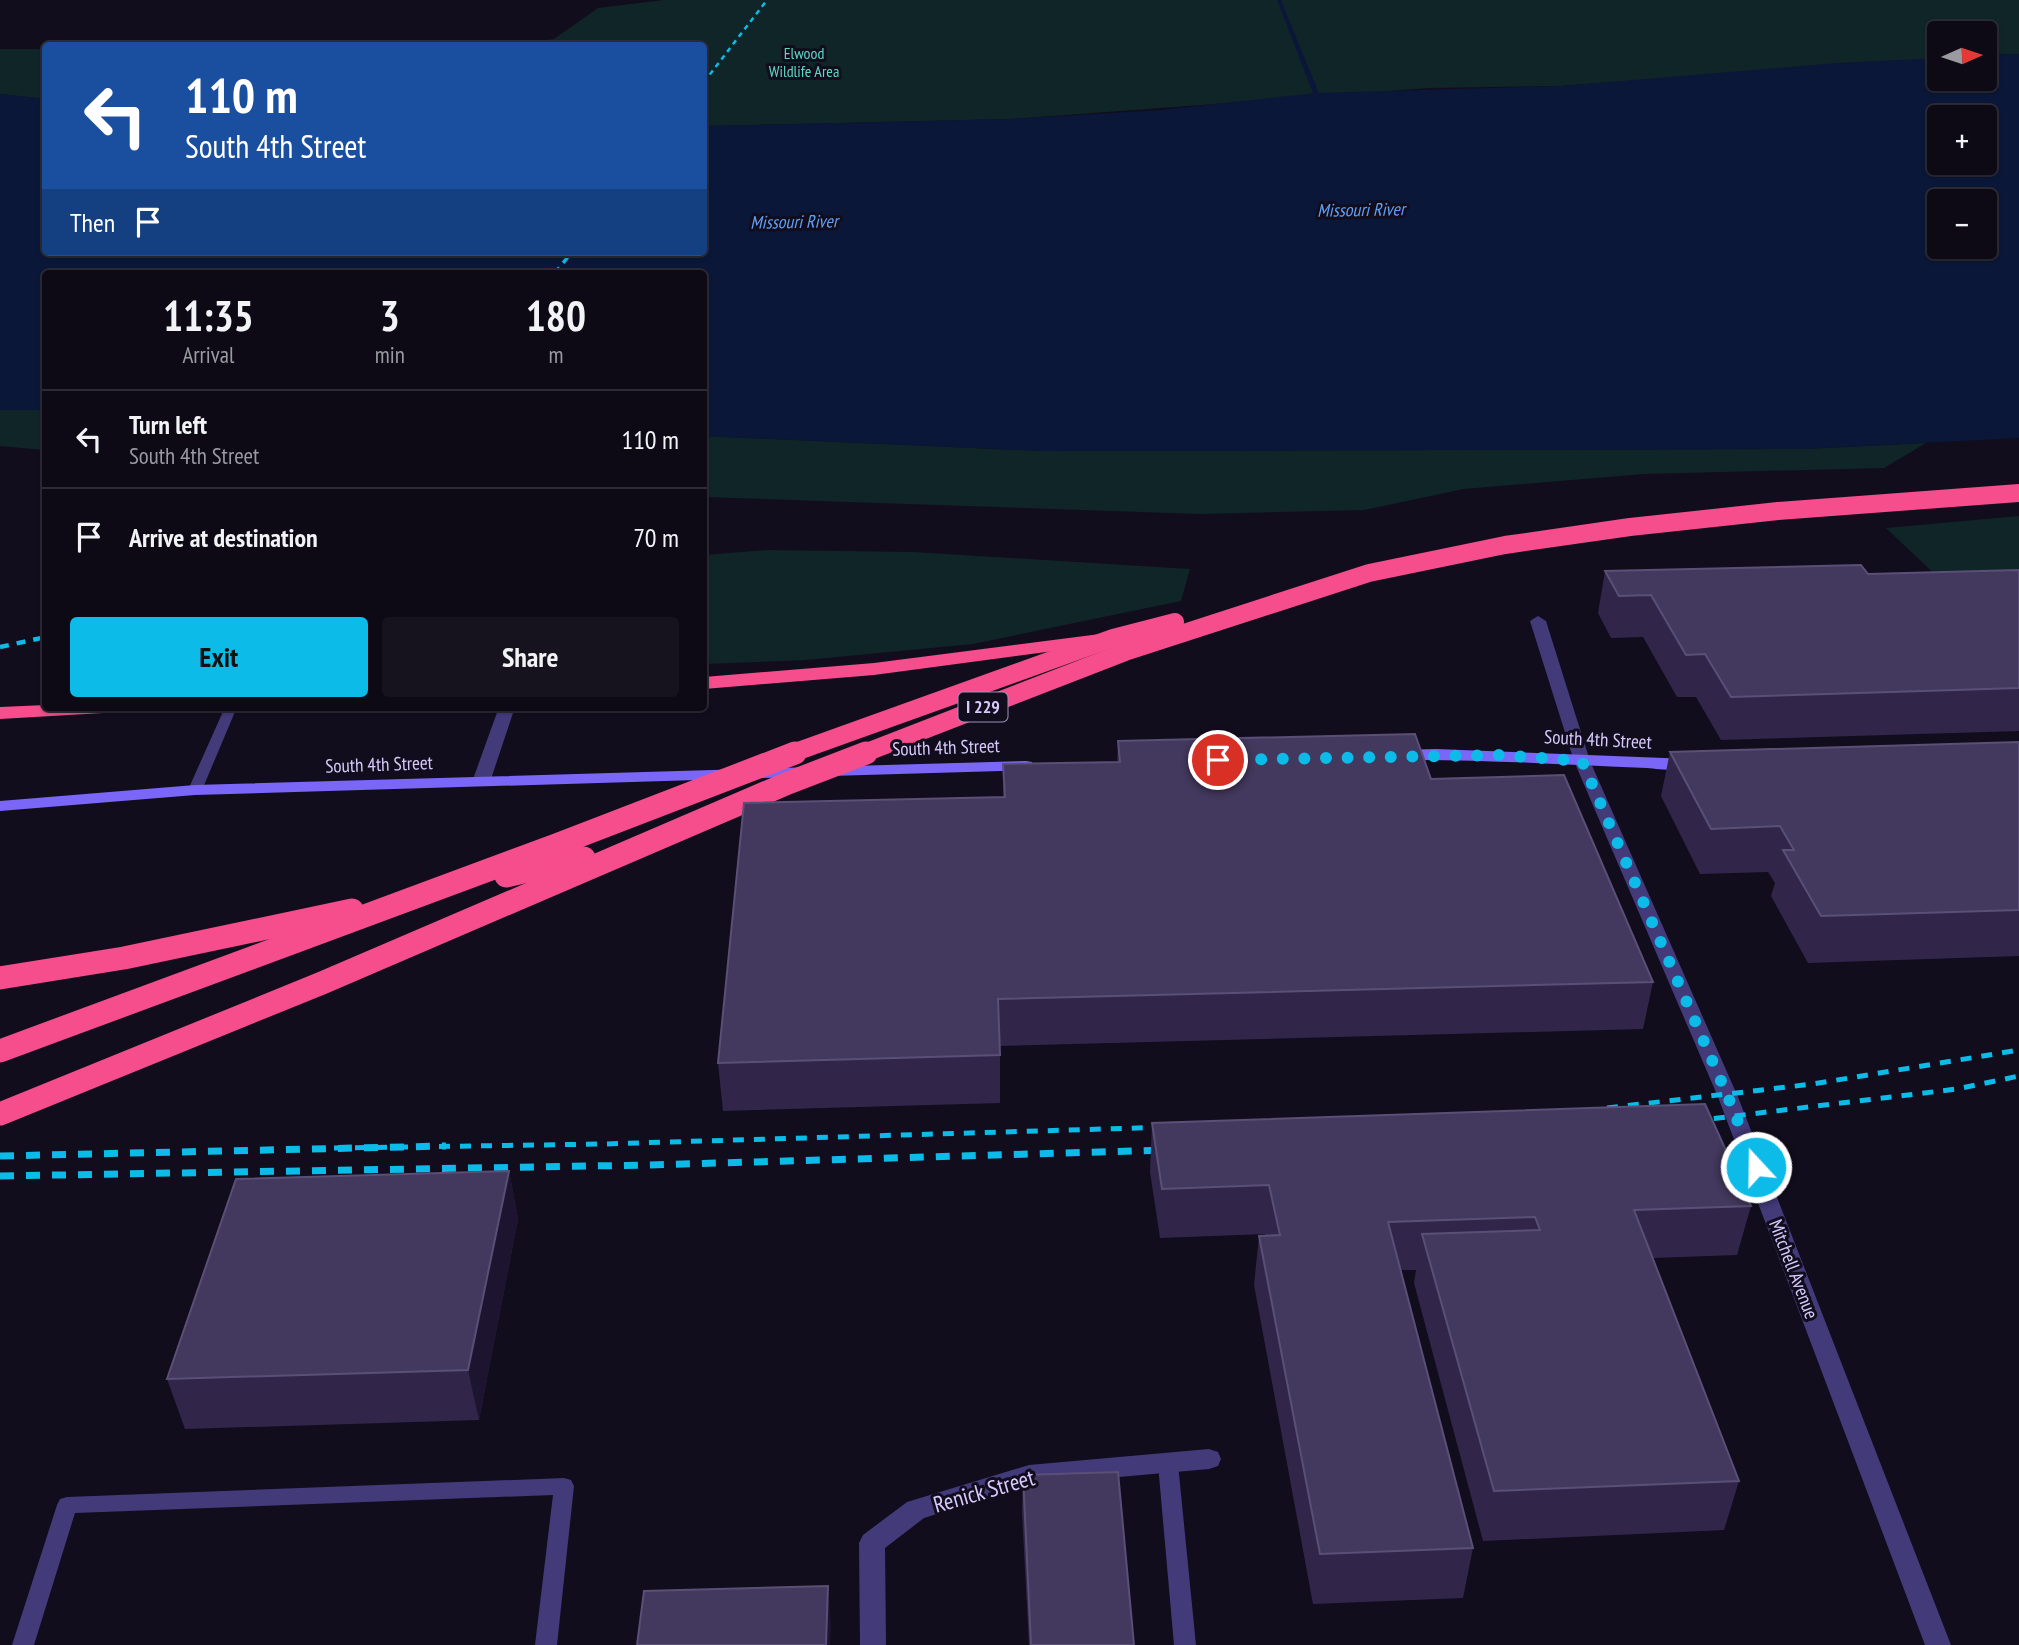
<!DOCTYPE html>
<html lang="en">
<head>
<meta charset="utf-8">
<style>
  :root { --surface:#0d0a16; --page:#16131f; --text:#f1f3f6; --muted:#9a9aa1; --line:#2d2b35; --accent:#0cbbe8 }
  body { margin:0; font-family:"PT Sans Narrow",sans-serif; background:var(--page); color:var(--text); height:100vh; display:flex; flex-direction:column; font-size:26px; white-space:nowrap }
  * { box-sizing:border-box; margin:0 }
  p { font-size:23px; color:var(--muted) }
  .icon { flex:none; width:38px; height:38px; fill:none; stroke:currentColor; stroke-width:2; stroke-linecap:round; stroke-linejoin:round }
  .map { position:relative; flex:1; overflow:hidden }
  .details { position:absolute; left:42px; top:270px; width:665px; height:441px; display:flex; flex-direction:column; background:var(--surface); border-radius:7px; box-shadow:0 2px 5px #0004,0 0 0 2px var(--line) }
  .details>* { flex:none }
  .hud { position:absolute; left:42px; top:42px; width:665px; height:214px; border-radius:7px; box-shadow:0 2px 5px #0004,0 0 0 2px var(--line); background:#1a4fa0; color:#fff; overflow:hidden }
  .needle { width:46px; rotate:87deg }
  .tools { position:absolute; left:1927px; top:21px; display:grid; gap:14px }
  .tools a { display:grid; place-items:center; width:70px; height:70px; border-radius:7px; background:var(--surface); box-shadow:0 2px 5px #0004,0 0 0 2px var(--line); font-size:35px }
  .pin { position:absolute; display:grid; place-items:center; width:60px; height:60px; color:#fff; margin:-30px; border:4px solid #fff; border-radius:50%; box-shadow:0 2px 7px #0007 }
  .me { position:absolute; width:77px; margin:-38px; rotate:339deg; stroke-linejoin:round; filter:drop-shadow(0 0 5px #0008) }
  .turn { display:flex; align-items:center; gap:24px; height:147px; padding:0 28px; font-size:32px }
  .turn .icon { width:91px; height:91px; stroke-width:2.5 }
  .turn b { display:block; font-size:49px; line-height:60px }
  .then { display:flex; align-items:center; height:66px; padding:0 28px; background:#0003; gap:14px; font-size:26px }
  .eta { display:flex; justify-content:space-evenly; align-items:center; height:119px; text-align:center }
  .eta b { font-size:42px; font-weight:800; line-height:49px }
  .primary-button { display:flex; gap:14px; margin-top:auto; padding:14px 28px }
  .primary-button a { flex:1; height:80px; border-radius:7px; background:var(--accent); color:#111; font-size:28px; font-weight:800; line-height:80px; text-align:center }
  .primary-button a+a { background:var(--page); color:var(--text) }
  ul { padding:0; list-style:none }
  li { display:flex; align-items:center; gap:21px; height:98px; padding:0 28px; border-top:2px solid var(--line) }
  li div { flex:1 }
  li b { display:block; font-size:26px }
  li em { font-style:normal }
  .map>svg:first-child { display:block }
  .green { fill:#102527 }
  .water { fill:#0b1738; fill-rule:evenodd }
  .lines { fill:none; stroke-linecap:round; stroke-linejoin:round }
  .stream { fill:#0b1738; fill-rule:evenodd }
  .service { fill:#433a7a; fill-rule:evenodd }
  .minor { fill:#433a7a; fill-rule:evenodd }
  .secondary { fill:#7a67f7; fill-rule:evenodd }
  .motorway { fill:#f64d8c; fill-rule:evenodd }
  .rail-far4 { stroke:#0cbbe8; stroke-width:2.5; stroke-dasharray:5 4.5; stroke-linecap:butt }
  .rail-far3 { stroke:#0cbbe8; stroke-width:3.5; stroke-dasharray:7 6; stroke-linecap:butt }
  .rail-far2 { stroke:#0cbbe8; stroke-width:4.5; stroke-dasharray:9 8; stroke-linecap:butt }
  .rail-far1 { stroke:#0cbbe8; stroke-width:5; stroke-dasharray:11 10; stroke-linecap:butt }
  .rail { stroke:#0cbbe8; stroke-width:7; stroke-dasharray:14 12; stroke-linecap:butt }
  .motorway-bridge-far1 { stroke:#f64d8c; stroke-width:18 }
  .motorway-bridge { stroke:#f64d8c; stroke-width:23 }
  .wall { fill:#31264a }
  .shaded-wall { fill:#1d1530 }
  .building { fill:#43385d; stroke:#5a4f76; stroke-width:2 }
  .route { stroke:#0cbbe8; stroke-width:12; stroke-dasharray:0 21.6 }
  .labels { text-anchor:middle; stroke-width:6; stroke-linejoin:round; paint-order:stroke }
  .far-park-label { font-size:16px; fill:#5cd8c6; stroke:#110d1d }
  .far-water-label { font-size:18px; font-style:italic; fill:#5fa0f7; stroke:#110d1d }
  .shield { fill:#110d1d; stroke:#9b92b9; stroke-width:2 }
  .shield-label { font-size:18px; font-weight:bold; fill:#d6cbfc }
  .street-label { font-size:19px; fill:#d6cbfc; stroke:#110d1d }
  .near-street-label { font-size:23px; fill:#d6cbfc; stroke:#110d1d }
</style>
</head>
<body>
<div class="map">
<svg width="2019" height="1645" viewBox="0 0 2019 1645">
  <rect width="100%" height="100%" fill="#110d1d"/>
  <g class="green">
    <polygon points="664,0 2019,0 2019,54 1985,55 1984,33 1939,33 1939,58 1561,86 1430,88 1012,119 704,126 704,46 493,46 554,39 598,8"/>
    <polygon points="0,49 45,49 45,99 0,94"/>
    <polygon points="0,410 45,410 45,450 0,446"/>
    <polygon points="704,436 1043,451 1804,449 1926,443 1884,468 1644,474 1464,489 1364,510 1200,514 704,497"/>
    <polygon points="2019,516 2019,595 1959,597 1886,528"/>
    <polygon points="767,550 913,552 1190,569 1181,601 973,644 806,660 704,664 704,555"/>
  </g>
  <path class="water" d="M2019,54V438L1804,449L1043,451L704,436V273H46L45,410H0V94L45,99L46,252H704V126L1012,119L1161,110L1316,93L1561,86L1837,63L1939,58V79H1984L1985,55ZM1939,117H1984V163H1939ZM1939,201H1984V247H1939Z"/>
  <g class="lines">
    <polygon class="stream" points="1277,0 1281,0 1319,93 1317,106 1312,105 1313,93"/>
    <g class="service">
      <polygon points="225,707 237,707 202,790 200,793 190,793 188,790"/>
      <polygon points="1168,1456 1175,1458 1178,1464 1196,1645 1174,1645 1158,1464 1161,1458"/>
      <polygon points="564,1478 571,1480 574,1486 557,1645 535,1645 553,1495 75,1513 34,1645 12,1645 57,1505 60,1499 67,1497"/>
    </g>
    <g class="minor">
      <polygon points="1538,616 1546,621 1590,761 1738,1097 1951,1645 1925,1645 1718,1097 1574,761 1530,621"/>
      <polygon points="499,707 515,707 490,782 487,786 475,786 472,782"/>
      <polygon points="1209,1449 1218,1452 1221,1459 1218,1466 1209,1469 1029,1485 924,1518 885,1548 886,1645 860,1645 859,1543 863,1535 907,1502 1029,1465"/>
    </g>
    <g class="secondary">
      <path d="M1436,749L1690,759L1698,764C1689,774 1660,769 1647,768C1564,765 1482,759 1400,760L1392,755L1400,750Z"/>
      <polygon points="1026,761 1032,762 1034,766 1032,770 195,795 0,811 0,801 195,785"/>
    </g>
    <g class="motorway">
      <polygon points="1100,634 1109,640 1107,644 874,675 704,689 704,677 874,663"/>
      <polygon points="46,705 46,707 113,707 103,713 0,719 0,707"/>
    </g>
    <polyline class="rail-far4" points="704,82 767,0"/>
    <polyline class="rail-far3" points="555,273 572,252"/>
    <polyline class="rail-far2" points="0,647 46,637"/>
    <g class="rail-far1">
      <polyline points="1607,1108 1813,1084 2019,1050"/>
      <polyline points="1693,1121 1957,1089 2019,1076"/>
      <polyline points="334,1148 603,1144 1170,1127"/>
    </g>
    <g class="rail">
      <polyline points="0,1156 446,1146"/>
      <polyline points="0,1176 649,1165 1169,1150"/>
    </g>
    <g class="motorway-bridge-far1">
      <polyline points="790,754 1113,638 1175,622"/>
      <polyline points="862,754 1125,652 1369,573 1505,545 1630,527 1778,511 2019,493"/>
    </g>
    <g class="motorway-bridge">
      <polyline points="506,876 584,858"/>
      <polyline points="0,978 124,958 352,910"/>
      <polyline points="0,1051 556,845 795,753"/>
      <polyline points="0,1114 322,983 788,783 866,753"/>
    </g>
  </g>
  <g class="wall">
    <polygon points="2019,570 2019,731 1721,740 1696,697 1677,697 1643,637 1611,638 1598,613 1605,571 1868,574"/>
    <polygon points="1118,741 1431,779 1653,982 1643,1029 1000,1046 1000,1103 723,1111 718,1063 1003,797 1003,764 1117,762"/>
    <polygon points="2019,742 2019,956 1808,963 1771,896 1775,883 1768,872 1700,874 1661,796 1670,752"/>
    <polygon points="1152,1123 1751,1206 1737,1255 1653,1258 1739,1481 1724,1530 1483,1541 1414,1283 1416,1270 1401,1270 1473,1548 1463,1598 1313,1604 1254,1285 1259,1236 1265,1235 1265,1234 1160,1238 1150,1172"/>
    <polygon points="509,1171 518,1219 479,1420 185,1429 167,1379"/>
    <polygon points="1023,1475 1134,1645 1029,1645 1022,1513"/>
  </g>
  <g class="shaded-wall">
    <polygon points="509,1171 518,1219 479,1420 468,1370"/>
    <polygon points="828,1586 831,1624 830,1645 826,1645"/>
  </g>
  <g class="building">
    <polygon points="1861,565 1868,574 2019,570 2019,688 1731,697 1705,654 1686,655 1651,595 1619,596 1605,571"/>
    <polygon points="1415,734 1431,779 1564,775 1653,982 998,999 1000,1055 718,1063 744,803 1005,797 1003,764 1120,762 1118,741"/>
    <polygon points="2019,742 2019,910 1821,916 1783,850 1794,850 1780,826 1711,829 1670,752"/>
    <polygon points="1705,1104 1751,1206 1634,1210 1739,1481 1494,1491 1422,1234 1540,1230 1535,1217 1388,1222 1473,1548 1320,1554 1259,1236 1280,1235 1269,1185 1162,1189 1152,1123"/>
    <polygon points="509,1171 468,1370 167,1379 236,1179"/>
    <polygon points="1118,1472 1134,1645 1031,1645 1023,1475"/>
    <polygon points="828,1586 826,1645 637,1645 644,1591"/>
  </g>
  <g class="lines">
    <polyline class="route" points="1218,760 1500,755 1582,761 1728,1097 1756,1167"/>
  </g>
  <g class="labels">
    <g class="far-park-label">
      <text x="804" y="59">Elwood<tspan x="804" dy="18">Wildlife Area</tspan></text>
    </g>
    <g class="far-water-label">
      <text transform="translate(1361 210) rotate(-1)" y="6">Missouri River</text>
      <text transform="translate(794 222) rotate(-1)" y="6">Missouri River</text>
    </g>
    <rect class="shield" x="958.5" y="692.5" width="49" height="29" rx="5"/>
    <g class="shield-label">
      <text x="983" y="713">I 229</text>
    </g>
    <g class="street-label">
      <text transform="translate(1598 739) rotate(3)" y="7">South 4th Street</text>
      <text transform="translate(946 747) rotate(-2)" y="7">South 4th Street</text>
      <text transform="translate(379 764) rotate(-2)" y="7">South 4th Street</text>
      <text transform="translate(1794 1269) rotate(69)" y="7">Mitchell Avenue</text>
    </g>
    <g class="near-street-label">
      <text transform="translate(984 1491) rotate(-16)" y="8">Renick Street</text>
    </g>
  </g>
</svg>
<div class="tools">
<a><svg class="needle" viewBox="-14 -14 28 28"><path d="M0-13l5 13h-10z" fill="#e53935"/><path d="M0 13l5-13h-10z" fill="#9a9aa1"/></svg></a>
<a>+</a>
<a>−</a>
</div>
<div class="pin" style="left:1218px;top:760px;background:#d93025"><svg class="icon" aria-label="arrive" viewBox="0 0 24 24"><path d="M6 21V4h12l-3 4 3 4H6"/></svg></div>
<svg class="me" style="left:1756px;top:1167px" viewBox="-20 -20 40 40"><circle r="17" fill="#0cbbe8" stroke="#fff" stroke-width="3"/><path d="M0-11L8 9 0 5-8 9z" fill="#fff"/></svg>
<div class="hud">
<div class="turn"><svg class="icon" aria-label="left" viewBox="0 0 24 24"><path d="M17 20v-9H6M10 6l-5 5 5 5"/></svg><div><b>110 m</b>South 4th Street</div></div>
<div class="then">Then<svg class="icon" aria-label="arrive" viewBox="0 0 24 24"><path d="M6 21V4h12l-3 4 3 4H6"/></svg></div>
</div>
<section class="details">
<div class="eta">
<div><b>11:35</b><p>Arrival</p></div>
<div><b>3</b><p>min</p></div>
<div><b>180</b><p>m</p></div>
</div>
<ul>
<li><svg class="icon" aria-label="left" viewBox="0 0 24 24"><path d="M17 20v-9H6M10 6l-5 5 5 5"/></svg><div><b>Turn left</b><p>South 4th Street</p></div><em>110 m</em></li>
<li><svg class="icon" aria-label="arrive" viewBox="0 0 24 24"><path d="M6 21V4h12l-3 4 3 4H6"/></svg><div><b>Arrive at destination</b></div><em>70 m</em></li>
</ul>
<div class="primary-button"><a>Exit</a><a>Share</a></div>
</section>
</div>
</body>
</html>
